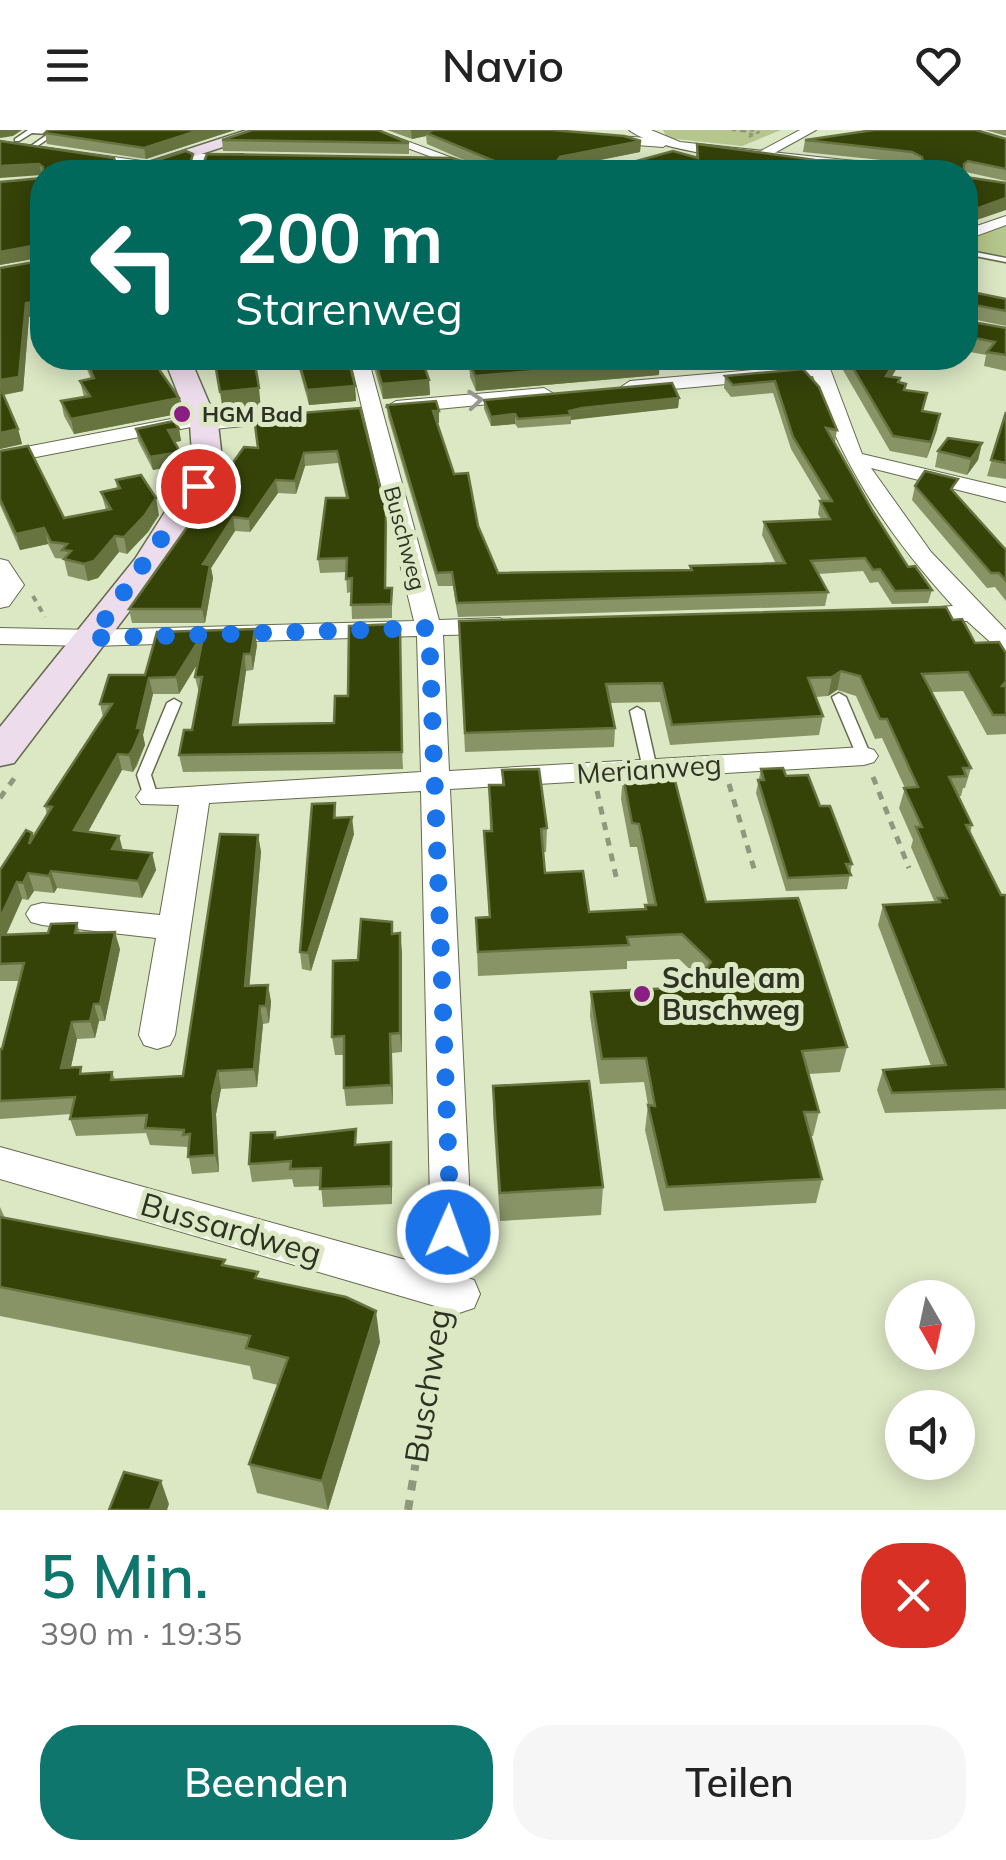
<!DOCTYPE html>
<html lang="de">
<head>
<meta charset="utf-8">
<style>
  :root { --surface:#fff; --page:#f6f6f6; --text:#222; --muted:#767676; --accent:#0f766e }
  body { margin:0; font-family:Mulish,sans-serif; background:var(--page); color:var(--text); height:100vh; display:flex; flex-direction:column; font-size:38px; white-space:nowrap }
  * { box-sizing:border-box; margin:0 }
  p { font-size:32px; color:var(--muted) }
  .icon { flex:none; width:55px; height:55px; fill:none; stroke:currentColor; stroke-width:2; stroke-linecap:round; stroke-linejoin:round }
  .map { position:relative; height:1380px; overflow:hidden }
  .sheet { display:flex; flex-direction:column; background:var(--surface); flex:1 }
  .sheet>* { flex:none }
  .hud { position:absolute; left:30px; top:30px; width:948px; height:210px; border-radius:40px; box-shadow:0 5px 25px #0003; background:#00695c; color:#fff; overflow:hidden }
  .needle { width:65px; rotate:171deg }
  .buttons { position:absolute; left:885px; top:1150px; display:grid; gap:20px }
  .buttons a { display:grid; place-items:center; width:90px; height:90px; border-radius:50%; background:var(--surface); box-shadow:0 5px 25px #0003; font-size:50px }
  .pin { position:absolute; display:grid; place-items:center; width:85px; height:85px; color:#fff; margin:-42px; border:5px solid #fff; border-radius:50%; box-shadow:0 2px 10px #0007 }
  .me { position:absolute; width:110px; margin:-55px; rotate:2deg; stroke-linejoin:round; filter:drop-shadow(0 0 8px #0008) }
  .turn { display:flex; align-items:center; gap:35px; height:210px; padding:0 40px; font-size:45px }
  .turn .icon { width:130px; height:130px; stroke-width:2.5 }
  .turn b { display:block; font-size:70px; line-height:85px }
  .round { display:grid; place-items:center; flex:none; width:105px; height:105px; border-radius:40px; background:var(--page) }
  .overview { display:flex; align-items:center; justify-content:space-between; height:170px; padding:0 40px }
  h1 { font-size:60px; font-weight:600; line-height:75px; color:var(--accent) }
  .action { display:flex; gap:20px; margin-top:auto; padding:20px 40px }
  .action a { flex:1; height:115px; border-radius:40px; background:var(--accent); color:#fff; font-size:40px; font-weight:600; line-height:115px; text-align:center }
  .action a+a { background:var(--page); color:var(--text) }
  header { display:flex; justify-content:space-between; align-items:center; height:130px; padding:0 40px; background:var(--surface); font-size:45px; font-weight:600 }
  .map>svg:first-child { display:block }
  .green { fill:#b5c78c }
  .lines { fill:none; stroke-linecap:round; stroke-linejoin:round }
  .service-casing { stroke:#636c4e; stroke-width:3 }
  .minor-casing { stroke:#636c4e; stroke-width:2 }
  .tertiary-casing { stroke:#636c4e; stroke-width:2 }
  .secondary-casing { stroke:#636c4e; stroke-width:3 }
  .path-far3 { stroke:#8f977d; stroke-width:2.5; stroke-dasharray:4 4; stroke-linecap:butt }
  .path-far2 { stroke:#8f977d; stroke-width:4; stroke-dasharray:6 6; stroke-linecap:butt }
  .path-far1 { stroke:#8f977d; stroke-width:5; stroke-dasharray:8 8; stroke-linecap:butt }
  .path { stroke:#8f977d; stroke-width:8; stroke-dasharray:10 10; stroke-linecap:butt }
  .service { fill:#fff; fill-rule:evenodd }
  .minor { fill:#fff; fill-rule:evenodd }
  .tertiary { fill:#fff; fill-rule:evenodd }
  .secondary { fill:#eddceb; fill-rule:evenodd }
  .wall { fill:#889466 }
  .shaded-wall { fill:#677440 }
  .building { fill:#354208; stroke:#677440; stroke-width:2.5 }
  .oneway { stroke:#969892 }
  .route { stroke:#1a73e8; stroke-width:18; stroke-dasharray:0 32.4 }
  .poi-dot { fill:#8a1e82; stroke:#dce7c4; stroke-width:4 }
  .labels { text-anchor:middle; stroke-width:10; stroke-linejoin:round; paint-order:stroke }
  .far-poi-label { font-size:22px; font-weight:bold; fill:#2e3225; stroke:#dce7c4; text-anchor:start }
  .far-street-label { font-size:22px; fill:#2e3225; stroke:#dce7c4 }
  .street-label { font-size:28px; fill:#2e3225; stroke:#dce7c4 }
  .poi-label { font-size:28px; font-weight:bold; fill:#2e3225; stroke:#dce7c4; text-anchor:start }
  .near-street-label { font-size:32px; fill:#2e3225; stroke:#dce7c4 }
</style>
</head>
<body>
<header><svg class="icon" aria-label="menu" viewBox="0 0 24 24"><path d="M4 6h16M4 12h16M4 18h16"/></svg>Navio<svg class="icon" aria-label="heart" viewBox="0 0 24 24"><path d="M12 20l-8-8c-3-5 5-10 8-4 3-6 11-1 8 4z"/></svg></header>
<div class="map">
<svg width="1006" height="1380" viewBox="0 0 1006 1380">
  <rect width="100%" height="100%" fill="#dce7c4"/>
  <g class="green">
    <polygon points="663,0 781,0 742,16 667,8"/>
    <polygon points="1006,95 1006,134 965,126 965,110"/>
  </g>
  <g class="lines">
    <g class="service-casing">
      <g id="service">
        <polygon points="28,0 55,0 58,2 30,21 28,18 48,4 32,3 19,11 15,11 15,9"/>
        <polygon points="965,120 1006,128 1006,132 965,124"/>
        <polygon points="839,563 846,567 871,626 869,629 864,630 857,626 832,567"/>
        <polygon points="174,569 181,573 151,645 158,667 151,672 144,667 137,645 167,573"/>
        <polygon points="637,577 644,581 657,639 650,644 643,639 630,581"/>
      </g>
    </g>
    <g class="minor-casing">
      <g id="minor">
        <polygon points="359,0 377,0 490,42 472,42"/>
        <polygon points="800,0 816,0 769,26 757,23"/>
        <polygon points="601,5 663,9 669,13 663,17 597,12 595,9"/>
        <polygon points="0,11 142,31 149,35 142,39 0,19"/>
        <polygon points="195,24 243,24 250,28 243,32 190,31 188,28"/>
        <polygon points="1006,86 1006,95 965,110 965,100"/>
        <polygon points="350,228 368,228 439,490 500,488 513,496 500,504 443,505 449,641 864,617 874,620 878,626 874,632 864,635 450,659 470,1072 465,1147 474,1150 480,1164 474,1178 459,1183 0,1049 0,1017 424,1135 430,1072 421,661 209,673 175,905 170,915 157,919 144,915 139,905 156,808 42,795 31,792 26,784 31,776 42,773 160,785 179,675 141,674 136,667 141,660 421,642 417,506 92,516 0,514 0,498 92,500 414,491"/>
        <path d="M808,228H826L862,324L1006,358V372L871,338L931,422L1006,500V521L997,518L967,491L901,490L898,485L901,480L953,476C891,408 840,335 813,246L630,263L621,257L630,251L810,235Z"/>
        <polygon points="544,258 554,264 551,268 396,283 386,277 396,271"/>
        <polygon points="295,280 305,286 302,290 204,300 196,296 0,334 0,322 202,283 211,287"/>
        <polygon points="0,429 8,431 24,455 9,476 0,478"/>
      </g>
    </g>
    <g class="tertiary-casing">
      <path id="tertiary" d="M629,0H651L680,12L910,37L918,42C867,45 665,29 629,0Z"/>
    </g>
    <g class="secondary-casing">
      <g id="secondary">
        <polygon points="247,0 275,0 146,42 118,42"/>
        <polygon points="164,228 190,228 218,294 223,338 160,441 14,633 0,636 0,597 135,429 193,338 190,294"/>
      </g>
    </g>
    <g class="path-far3">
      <polyline points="732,0 744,1"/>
      <polyline points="753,5 744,1 757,0"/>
      <polyline points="749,7 763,0"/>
    </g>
    <polyline class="path-far2" points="33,466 45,487"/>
    <g class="path-far1">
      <polyline points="873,647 909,738"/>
      <polyline points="729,654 755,742"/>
      <polyline points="597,661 617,751"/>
      <polyline points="0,668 16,646"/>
    </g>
    <polyline class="path" points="408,1380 439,1190"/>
    <use href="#service" class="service"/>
    <use href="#minor" class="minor"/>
    <use href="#tertiary" class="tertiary"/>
    <use href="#secondary" class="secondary"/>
  </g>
  <g class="wall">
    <polygon points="48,0 235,0 146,29 47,14 45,3"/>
    <polygon points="387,0 552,0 641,11 640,22 581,34 588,35 696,27 697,14 815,30 901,32 803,22 805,10 871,0 868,0 976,0 1006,9 1006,51 966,42 42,42 42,185 29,187 23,261 4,265 18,299 22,314 0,319 0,138 40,131 40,128 0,135 42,46 0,11 116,34 473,34 427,14 426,6 412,9"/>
    <polygon points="985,0 1006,0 1006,6"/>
    <polygon points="222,10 409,13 409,24 223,21"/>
    <polygon points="965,162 1006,169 1006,196 967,188 967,191 1006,198 1006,241 984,236 986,225 965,221"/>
    <polygon points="82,228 151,228 179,268 182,283 74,304 64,286 61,271 84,267 80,251 91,249"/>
    <polygon points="296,228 348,228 355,256 356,271 309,275"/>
    <polygon points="371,228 413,228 417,238 429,250 430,265 383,269"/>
    <polygon points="705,228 787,228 786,233 709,240 705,235"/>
    <polygon points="836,228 903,228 891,247 899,252 923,281 940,284 927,328 890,321"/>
    <polygon points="469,233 659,245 476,261 470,247"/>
    <polygon points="803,239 837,300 835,312 872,380 908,437 932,460 928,473 892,474 878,452 870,453 863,441 818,444 828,462 825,476 458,487 453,456 438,456 388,287 387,275 439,281 439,293 437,293 454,344 498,443 690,440 690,436 776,434 762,405 764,392 821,389 818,384 820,371 822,371 791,319 773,263 731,267 724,258 725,246"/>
    <polygon points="679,268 678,278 581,288 571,290 571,294 518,298 515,294 491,296 484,279 484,270"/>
    <polygon points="360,278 386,380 386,458 392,458 392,488 352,489 351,462 347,463 346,442 320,443 318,429 346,368 338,333 305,336 296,364 278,363 250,402 235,401 211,438 213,448 205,493 132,493 129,479 258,318"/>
    <polygon points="1006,282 1006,349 987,346"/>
    <polygon points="136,299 179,299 181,311 175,312 180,322 183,334 153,340 138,311"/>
    <polygon points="982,313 978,330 967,345 935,337 938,321"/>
    <polygon points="0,321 64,388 106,380 101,362 117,359 116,350 159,385 148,402 127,424 119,422 98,448 88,451 68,446 64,429 55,428 48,414 20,420 0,375"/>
    <polygon points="915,356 955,362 1006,420 1006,471 995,457 987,458 912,370"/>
    <polygon points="953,490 975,513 1006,523 1006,604 987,605 963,561 931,562 971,638 965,658 963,658 961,666 958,666 972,695 970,704 1001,765 1006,765 1006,979 885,983 877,960 883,940 931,936 878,795 883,775 935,773 911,717 913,710 899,678 905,658 882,608 875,609 856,566 837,560 828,566 816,567 823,586 819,605 670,615 660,572 610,573 615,598 614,617 465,622 459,491"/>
    <polygon points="396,494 403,639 183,642 179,625 192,600 199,563 195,547 198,533 179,564 153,564 143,605 145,615 137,636 133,642 122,640 88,702 119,706 123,720 152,723 156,740 142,768 57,758 54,763 34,761 28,770 22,769 6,805 48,803 77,793 80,803 120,819 105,891 99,891 95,908 77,909 71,937 84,944 112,942 115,950 183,946 258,705 261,722 249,856 268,855 271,872 269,893 263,894 257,957 221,959 216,984 219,1042 192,1044 187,1017 150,1015 146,1003 76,1006 70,989 71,984 0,989 0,919 2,919 19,851 0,851 0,740 32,703 34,707 47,685 45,676 103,587 100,574 145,545 257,515 253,540 246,541 238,595 334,593 348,566"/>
    <polygon points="761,639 786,646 820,676 852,734 847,759 786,761 756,663"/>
    <polygon points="502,640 547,698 546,722 543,722 545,743 589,782 644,779 645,775 648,775 637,717 630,717 621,669 623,646 706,772 847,917 840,942 809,944 819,982 813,1006 810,1006 822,1049 816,1073 664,1081 645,1000 648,975 644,952 600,954 590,886 591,862 694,857 700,849 679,829 627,831 627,839 478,846 476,788 489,787 484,701 490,701 489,655 502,655"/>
    <polygon points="335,673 336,688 354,704 311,841 302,839 300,822"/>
    <polygon points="400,803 402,922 392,923 393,974 346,976 344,958 344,925 335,925 332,907 358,830 392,804"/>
    <polygon points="493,956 603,1057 601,1085 500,1091 493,984"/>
    <polygon points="275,1002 276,1008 357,1014 391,1012 392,1074 323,1077 321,1056 294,1057 292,1049 252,1052 249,1034"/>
    <polygon points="0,1077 5,1088 226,1135 259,1149 380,1212 328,1380 257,1363 249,1334 278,1255 253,1249 250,1236 0,1186"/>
  </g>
  <g class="shaded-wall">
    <polygon points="0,0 22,0 13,6 0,8"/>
    <polygon points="200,0 235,0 146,29 144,18"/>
    <polygon points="411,0 432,0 426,3 426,6 412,9"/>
    <polygon points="641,11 640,22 559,38 557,31 560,27"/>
    <polygon points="39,34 42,45 0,48 0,36"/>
    <polygon points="1006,68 1006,80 965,94 965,83"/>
    <polygon points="42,114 42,127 0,135 0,122"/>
    <polygon points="42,171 42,185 29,187 23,261 1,265 0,250 26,173"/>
    <polygon points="711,228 787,228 786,233 709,240"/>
    <polygon points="897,228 903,228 883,261 886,246"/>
    <polygon points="660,230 659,245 476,261 475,246"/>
    <polygon points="429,250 430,265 383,269 382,254"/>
    <polygon points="355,256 356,271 309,275 307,260"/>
    <polygon points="259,258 261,279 223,282 220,262"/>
    <polygon points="179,268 182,283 74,304 71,289"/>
    <polygon points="679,268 678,278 571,290 571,285 569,281"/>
    <polygon points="433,281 439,281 439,293 434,293"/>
    <polygon points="515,284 515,294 491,296 491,287"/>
    <polygon points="940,284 937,300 927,328 931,312"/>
    <polygon points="18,299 22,314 0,319 0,303"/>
    <polygon points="179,299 181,311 170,313 168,300"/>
    <polygon points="982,313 978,330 967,345 971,329"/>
    <polygon points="180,322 183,334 153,340 150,327"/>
    <polygon points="304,323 305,336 296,364 295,351"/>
    <polygon points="276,350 278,363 250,402 249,389"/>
    <polygon points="156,368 159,385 148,402 127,424 124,407"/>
    <polygon points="233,387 235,401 211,438 213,448 205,493 202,479 203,434"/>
    <polygon points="44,398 48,414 20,420 16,404"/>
    <polygon points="115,406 119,422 98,448 88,451 84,434"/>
    <polygon points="255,499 257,515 253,540 251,524"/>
    <polygon points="204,502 207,518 179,564 176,547"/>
    <polygon points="244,524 246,541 236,612 233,595"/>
    <polygon points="841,541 837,560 828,566 832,547"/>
    <polygon points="149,548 153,564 143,605 145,615 133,642 129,625"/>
    <polygon points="118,624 122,640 79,718 74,700"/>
    <polygon points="352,687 354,704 311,841 308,823"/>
    <polygon points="258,705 261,722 248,873 245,856"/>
    <polygon points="119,706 123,723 112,719"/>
    <polygon points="152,723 156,740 142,768 138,751"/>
    <polygon points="51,741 57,758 54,763 49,746"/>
    <polygon points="28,743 34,761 28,770 23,753"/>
    <polygon points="17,752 22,769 6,805 0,809 0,788"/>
    <polygon points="115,802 120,819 105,891 100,874"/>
    <polygon points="400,803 402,822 402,922 400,903"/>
    <polygon points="268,855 271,872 269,893 266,876"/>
    <polygon points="94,874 99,891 95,908 90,891"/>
    <polygon points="260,876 263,894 257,957 254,939"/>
    <polygon points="72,892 77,909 67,955 61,938"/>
    <polygon points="390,904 392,923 393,974 391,955"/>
    <polygon points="218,941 221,959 216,984 219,1042 215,1025 212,966"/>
    <polygon points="391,1012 392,1031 392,1074 391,1056"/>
    <polygon points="376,1181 380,1212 328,1380 322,1351"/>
    <polygon points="161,1351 169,1374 167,1380 150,1380"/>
  </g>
  <g class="building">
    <polygon points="48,0 200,0 144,18 45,3"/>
    <polygon points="252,0 378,0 409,13 222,10"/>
    <polygon points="433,0 552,0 624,6 641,11 560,27 557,31 588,35 633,32 673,21 698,28 697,14 815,30 923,33 922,27 912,22 805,10 874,0 976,0 1006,9 1006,39 968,31 964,34 964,42 43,42 43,37 39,34 0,36 0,11 114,28 116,34 145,34 186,21 193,24 191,31 194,34 204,32 207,24 452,28 472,34 494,31 426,3"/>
    <polygon points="42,46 42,171 26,173 19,247 0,250 0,138 40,131 42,114 0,122 0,52 42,48"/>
    <polygon points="965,47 1006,53 1006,68 965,83"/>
    <polygon points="967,161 1006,169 1006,181 969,174 965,177 965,162"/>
    <polygon points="965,180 967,191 1006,198 1006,225 987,222 995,212 965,206"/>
    <polygon points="85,228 151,228 179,268 71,289 61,271 90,266 80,251 94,248"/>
    <polygon points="214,228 254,228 259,258 220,262"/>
    <polygon points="298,228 348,228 355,256 307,260"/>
    <polygon points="374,228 413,228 417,238 425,238 429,250 382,254"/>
    <polygon points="514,228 659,228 660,230 475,246 469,233"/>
    <polygon points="847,228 897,228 886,246 900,248 898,252 906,254 904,260 927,263 922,281 940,284 931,312 893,306"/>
    <polygon points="803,239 819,257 837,300 826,298 872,380 908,437 915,436 932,460 895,461 880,439 873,440 865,428 811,431 828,462 457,473 452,442 437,443 387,275 436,271 439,281 433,281 454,344 468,343 478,396 498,443 692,440 690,436 785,433 764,392 830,389 820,371 832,371 793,307 775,251 733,255 725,246"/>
    <polygon points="672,253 679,268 582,278 569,281 571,285 518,289 515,284 491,287 484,270"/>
    <polygon points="0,257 18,299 0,303"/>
    <polygon points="360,278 386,380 385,458 392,458 391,474 351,475 352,448 346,449 347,428 318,429 326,368 348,368 337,321 304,323 295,351 276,350 249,389 233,387 203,434 210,435 202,479 129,479 244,317 258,318 254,287"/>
    <polygon points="1006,282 1006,333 991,330"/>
    <polygon points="174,291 179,299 168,300 180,322 150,327 136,299"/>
    <polygon points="948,308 982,313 971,329 938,321"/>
    <polygon points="28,316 64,388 111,379 101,362 120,358 116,350 141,345 156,368 145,385 124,407 115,406 94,431 84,434 64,429 71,421 62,420 67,414 51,412 44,398 16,404 0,369 0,321"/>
    <polygon points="925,341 958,349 951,359 1006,420 1006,451 999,443 991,443 915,356"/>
    <polygon points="946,477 953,490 962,489 975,513 999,512 1006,523 1006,551 1002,556 1006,556 1006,585 993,585 968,542 922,544 971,638 963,638 966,646 949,647 972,695 966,695 1001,765 1006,765 1006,959 892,963 883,940 946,935 883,775 940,772 938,768 947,768 916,697 922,697 904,658 918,657 887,589 880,589 860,546 841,541 832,547 808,548 823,586 672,595 662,553 606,554 615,598 465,603 459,491"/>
    <polygon points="396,494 400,498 402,622 179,625 184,600 192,600 202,547 195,547 204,502 176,547 149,548 137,598 142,598 133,619 129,625 118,624 74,700 119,706 112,719 152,723 138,751 51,741 49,746 28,743 23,753 17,752 0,788 0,740 26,700 32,703 29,714 52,677 45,676 112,574 100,574 109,545 145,545 157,502 255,499 251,524 244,524 233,595 334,593 335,566 348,566 349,496"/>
    <polygon points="783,638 786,646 808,645 820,676 830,676 852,734 846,734 851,745 788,748 758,650 764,650 761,639"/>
    <polygon points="539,639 547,698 541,699 545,743 583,741 589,782 646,779 645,775 656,775 639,694 632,693 623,646 673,643 706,772 798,768 847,917 802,921 819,982 804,982 822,1049 667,1057 648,975 655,976 646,928 602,929 591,862 694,857 711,832 682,804 627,807 629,815 478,822 476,788 490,787 484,701 492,701 489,655 504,655 502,640"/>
    <polygon points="335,673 334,688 352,687 308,823 300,822 312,674"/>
    <polygon points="220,704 258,705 245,856 268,855 266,876 260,876 254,939 218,941 212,966 215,1025 188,1027 190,1004 183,1005 184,1000 145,998 147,985 70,989 75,967 0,971 0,919 2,919 24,833 0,834 0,797 3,797 0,805 48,803 51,794 77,793 75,803 115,802 100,874 94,874 90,891 72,892 61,938 81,937 80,944 112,942 111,950 183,946"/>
    <polygon points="361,789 392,792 392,804 400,803 400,903 390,904 391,955 344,958 344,906 332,907 333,831 358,830"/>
    <polygon points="589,951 603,1057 500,1063 493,956"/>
    <polygon points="356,999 355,1015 391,1012 391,1056 320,1059 321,1038 290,1039 291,1031 249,1034 251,1003 275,1002 275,1008"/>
    <polygon points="0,1087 225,1130 222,1135 258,1142 255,1148 346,1167 376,1181 322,1351 249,1334 288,1228 246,1218 250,1206 0,1157"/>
    <polygon points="124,1342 161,1351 150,1380 109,1380"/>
  </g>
  <defs><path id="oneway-chevron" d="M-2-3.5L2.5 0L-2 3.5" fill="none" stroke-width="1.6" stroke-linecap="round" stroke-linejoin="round" transform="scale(2.5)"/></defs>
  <use class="oneway" href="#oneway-chevron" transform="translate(475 270) rotate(-5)"/>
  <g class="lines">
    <polyline class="route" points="198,356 92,508 429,498 450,1072 448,1102"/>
  </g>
  <g class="poi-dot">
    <circle cx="182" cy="284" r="10"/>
    <circle cx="642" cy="864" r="10"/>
  </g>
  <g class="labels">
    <g class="far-poi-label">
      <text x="202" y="292">HGM Bad</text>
    </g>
    <g class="far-street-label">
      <text transform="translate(405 408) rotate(75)" y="8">Buschweg</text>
    </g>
    <g class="street-label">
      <text transform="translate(649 639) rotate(-4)" y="10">Merianweg</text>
    </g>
    <g class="poi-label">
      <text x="662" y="858">Schule am<tspan x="662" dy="32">Buschweg</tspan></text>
    </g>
    <g class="near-street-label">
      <text transform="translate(231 1099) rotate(16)" y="11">Bussardweg</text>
      <text transform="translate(428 1256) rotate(-81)" y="11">Buschweg</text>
    </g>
  </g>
</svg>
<div class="buttons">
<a><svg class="needle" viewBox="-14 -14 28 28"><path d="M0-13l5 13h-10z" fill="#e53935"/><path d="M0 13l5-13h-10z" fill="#767676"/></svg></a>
<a><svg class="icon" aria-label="sound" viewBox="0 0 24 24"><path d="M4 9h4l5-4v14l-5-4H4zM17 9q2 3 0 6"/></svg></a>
</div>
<div class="pin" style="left:198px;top:356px;background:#d93025"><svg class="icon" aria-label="arrive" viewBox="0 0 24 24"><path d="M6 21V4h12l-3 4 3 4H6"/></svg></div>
<svg class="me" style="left:448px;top:1102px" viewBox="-20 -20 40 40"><circle r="17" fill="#1a73e8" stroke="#fff" stroke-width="3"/><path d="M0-11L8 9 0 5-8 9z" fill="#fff"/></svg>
<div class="hud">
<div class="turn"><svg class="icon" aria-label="left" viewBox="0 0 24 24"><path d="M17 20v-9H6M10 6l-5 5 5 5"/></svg><div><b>200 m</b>Starenweg</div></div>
</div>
</div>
<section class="sheet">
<div class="overview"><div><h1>5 Min.</h1><p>390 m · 19:35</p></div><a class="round" style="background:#d93025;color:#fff"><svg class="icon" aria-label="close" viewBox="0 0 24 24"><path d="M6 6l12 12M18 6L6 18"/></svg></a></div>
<div class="action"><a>Beenden</a><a>Teilen</a></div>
</section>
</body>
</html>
